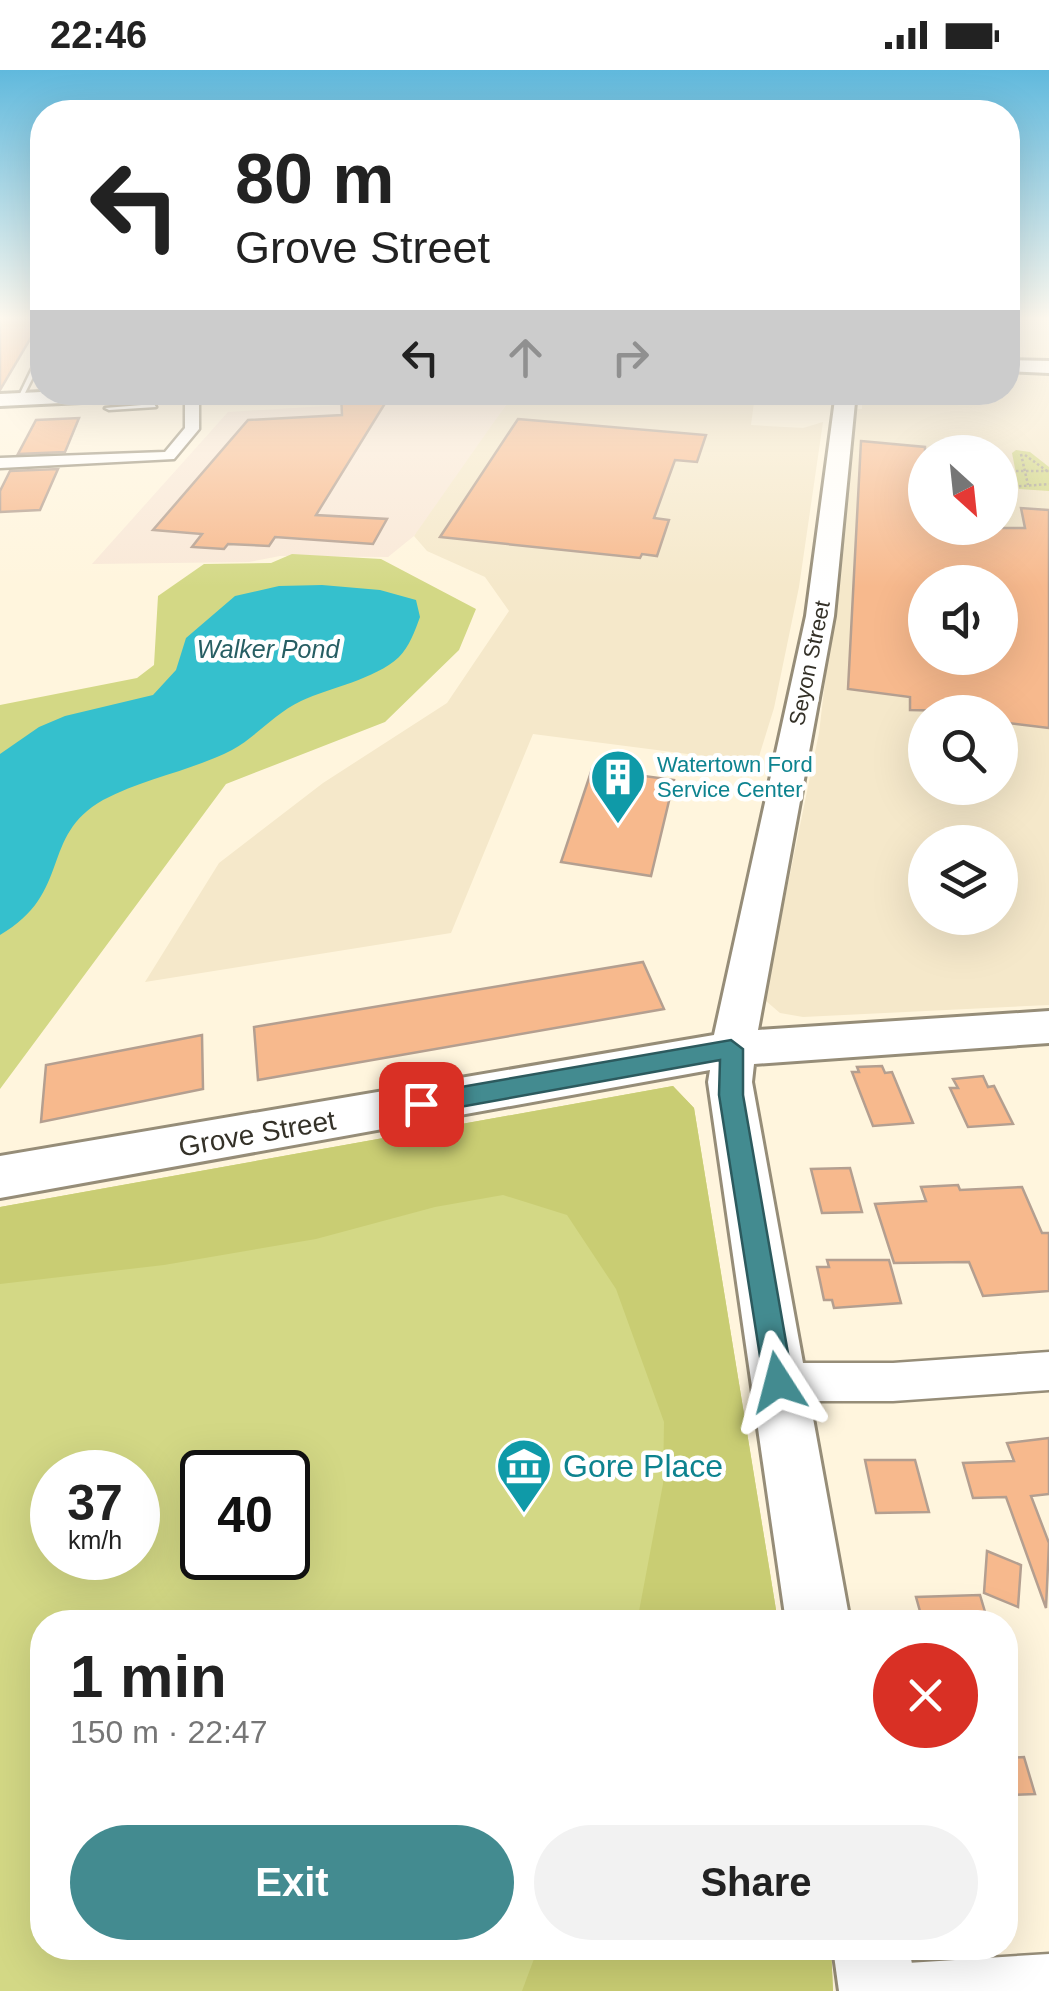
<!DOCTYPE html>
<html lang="en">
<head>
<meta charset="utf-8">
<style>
  :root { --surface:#fff; --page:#f2f2f2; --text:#222; --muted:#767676; --accent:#438b90 }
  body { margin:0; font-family:Helvetica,sans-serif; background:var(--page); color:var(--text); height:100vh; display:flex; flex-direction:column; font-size:38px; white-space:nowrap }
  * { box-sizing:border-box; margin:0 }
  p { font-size:32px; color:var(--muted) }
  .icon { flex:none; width:55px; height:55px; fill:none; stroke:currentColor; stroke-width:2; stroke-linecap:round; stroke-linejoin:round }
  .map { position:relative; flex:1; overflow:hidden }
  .panel { position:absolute; left:30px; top:1540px; width:988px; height:350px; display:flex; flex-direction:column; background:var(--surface); border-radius:40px; box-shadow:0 10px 40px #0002 }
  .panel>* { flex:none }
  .top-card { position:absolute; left:30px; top:30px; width:990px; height:305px; border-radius:40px; box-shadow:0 10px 40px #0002; background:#fff; color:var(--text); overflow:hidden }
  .needle { width:65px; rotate:153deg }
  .controls { position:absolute; left:908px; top:365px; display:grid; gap:20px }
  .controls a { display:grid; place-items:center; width:110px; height:110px; border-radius:50%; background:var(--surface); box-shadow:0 10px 40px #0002; font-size:50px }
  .speed { position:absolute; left:30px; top:1380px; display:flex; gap:20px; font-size:50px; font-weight:700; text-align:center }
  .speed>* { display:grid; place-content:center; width:130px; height:130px; border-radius:50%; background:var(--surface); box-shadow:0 10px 40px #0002; line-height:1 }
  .speed small { font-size:25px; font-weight:400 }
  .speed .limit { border:5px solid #111; border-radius:15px; background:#fff; color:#111 }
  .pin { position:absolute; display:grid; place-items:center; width:85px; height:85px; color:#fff; margin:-42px; border-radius:20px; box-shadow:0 5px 15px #0006 }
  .me { position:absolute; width:110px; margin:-55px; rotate:351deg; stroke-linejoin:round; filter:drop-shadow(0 0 8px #0008) }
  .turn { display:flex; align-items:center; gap:35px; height:210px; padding:0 40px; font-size:45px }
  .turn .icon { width:130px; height:130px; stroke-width:2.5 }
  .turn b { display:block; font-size:70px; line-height:85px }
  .lanes { display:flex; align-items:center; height:95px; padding:0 40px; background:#0003; justify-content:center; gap:50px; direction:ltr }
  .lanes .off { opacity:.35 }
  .round { display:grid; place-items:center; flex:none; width:105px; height:105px; border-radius:52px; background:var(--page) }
  .overview { display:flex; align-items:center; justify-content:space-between; height:170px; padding:0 40px }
  h1 { font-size:60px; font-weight:800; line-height:75px }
  .primary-button { display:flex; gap:20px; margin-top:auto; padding:20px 40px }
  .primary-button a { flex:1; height:115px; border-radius:60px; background:var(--accent); color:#fff; font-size:40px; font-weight:800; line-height:115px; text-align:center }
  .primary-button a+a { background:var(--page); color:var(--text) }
  .status { display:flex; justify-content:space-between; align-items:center; height:70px; padding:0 50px; background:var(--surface); direction:ltr }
  .status svg { height:28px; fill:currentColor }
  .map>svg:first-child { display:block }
  .built { fill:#f5e8ca; fill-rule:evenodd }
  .industrial { fill:#f9e8d7 }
  .green { fill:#d3d885; fill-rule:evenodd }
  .forest { fill:#c9cd73 }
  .water { fill:#35c0cd }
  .building { fill:#f7b98d; stroke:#b49f90; stroke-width:2.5; fill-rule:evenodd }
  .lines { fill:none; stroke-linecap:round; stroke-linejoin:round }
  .lane-casing { stroke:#968d78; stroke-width:5 }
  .street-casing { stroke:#968d78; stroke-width:5 }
  .secondary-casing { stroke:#968d78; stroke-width:6 }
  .path { stroke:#ada694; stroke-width:2.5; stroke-dasharray:2.5 2.5; stroke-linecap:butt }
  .lane { fill:#fff; fill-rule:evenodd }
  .street { fill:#fff; fill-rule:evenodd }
  .secondary { fill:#fff; fill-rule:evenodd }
  .route { fill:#438b90; stroke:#2c5a5e; stroke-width:2.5 }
  .labels { text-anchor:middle; stroke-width:9; stroke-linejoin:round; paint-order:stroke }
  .far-street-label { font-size:22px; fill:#343128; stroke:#fff }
  .far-culture-label { font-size:22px; fill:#0d838f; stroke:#fff; text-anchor:start }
  .far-water-label { font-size:25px; font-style:italic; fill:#275e63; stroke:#fff }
  .street-label { font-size:28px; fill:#343128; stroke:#fff }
  .near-culture-label { font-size:32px; fill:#0d838f; stroke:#fff; text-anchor:start }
</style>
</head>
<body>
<div class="status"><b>22:46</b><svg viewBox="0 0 49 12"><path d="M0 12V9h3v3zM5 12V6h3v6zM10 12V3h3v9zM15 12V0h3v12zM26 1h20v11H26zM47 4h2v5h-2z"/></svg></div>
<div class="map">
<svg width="1049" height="1921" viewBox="0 0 1049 1921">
  <rect width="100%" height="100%" fill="#fff5dd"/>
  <g class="built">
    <polygon points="1008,249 1049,250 1049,292 1008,292"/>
    <path d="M1008,301H1049V935L803,947L780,943L766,931V921L819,663L857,339H862V323L1008,322ZM925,382H1000V458H925ZM925,512H1000V588H925ZM925,642H1000V718H925ZM925,772H1000V848H925Z"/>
    <polygon points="512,327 670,328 754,332 751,355 803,358 823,352 799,517 774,638 757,693 533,664 451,863 145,912 219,793 323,713 447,633 509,541 485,507 427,481 414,466 430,437"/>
  </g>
  <polygon class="industrial" points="437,329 448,333 508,332 414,466 388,487 280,486 249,492 92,494 228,342"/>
  <g class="green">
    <polygon points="1016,380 1030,382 1049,397 1049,421 1019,419 1012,383"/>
    <polygon points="292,484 381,489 476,539 459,580 385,652 226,714 0,1019 0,635 137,608 154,595 158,526 204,494 271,493"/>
    <path d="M673,1016L694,1038L778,1552H42V1878H831L833,1921H0V1137ZM52,1402H138V1488H52ZM202,1402H288V1488H202Z"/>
  </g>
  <g class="forest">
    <polygon points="673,1016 694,1038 778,1552 637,1552 663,1414 664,1352 616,1219 567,1145 503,1125 435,1137 316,1169 164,1195 0,1214 0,1137"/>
    <polygon points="538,1878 831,1878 833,1921 522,1921"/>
  </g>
  <path class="water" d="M322,515L380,520L416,530L420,547C415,561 409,577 399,587C374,610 331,617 301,631C274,644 257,666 232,680C191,701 145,708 103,730C39,766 73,823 0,865V684L39,657L65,646L153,625L176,600L186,568L235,526L279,516Z"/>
  <g class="building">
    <polygon points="0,248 42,249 0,320"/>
    <polygon points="392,322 316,445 387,449 373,474 275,467 269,476 228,474 224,479 192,477 202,464 153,460 248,350 342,345 341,323"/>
    <polygon points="79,348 65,382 18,384 36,350"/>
    <polygon points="518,349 706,365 697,392 675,390 654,448 669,450 657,486 642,484 640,488 440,467"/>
    <path d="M861,371L925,377V458H1025L1021,438L1049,440V658L1000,652V642L910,640V627L848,619ZM925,512H1000V588H925Z"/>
    <polygon points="58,399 40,440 0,442 0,421 10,401"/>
    <polygon points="592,699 674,710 651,806 561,792"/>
    <polygon points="643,892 664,939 258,1010 254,957"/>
    <polygon points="202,965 203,1019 41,1052 46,995"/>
    <polygon points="882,996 885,1003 892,1002 913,1053 873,1056 852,1002 859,1002 857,997"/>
    <polygon points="983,1006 988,1017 994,1016 1013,1054 968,1057 950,1018 958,1018 953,1009"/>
    <polygon points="850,1098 862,1142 822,1143 811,1099"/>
    <polygon points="958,1115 960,1120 1022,1117 1042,1163 1049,1163 1049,1221 983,1226 969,1192 894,1193 875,1134 926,1131 921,1117"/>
    <polygon points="827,1190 889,1190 901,1233 834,1238 832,1230 824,1230 817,1197 829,1197"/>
    <polygon points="1049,1368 1049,1424 1031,1426 1049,1473 1046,1538 1006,1427 973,1428 963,1393 1014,1391 1007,1373"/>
    <polygon points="865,1390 915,1390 929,1442 876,1443"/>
    <polygon points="987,1481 1021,1495 1018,1537 984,1523"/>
    <polygon points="980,1525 988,1552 923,1552 916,1527"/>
    <polygon points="1024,1687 1035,1724 1005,1725 1005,1688"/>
  </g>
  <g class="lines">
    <g class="lane-casing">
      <g id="lane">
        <polygon points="42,282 42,289 22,329 17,330 39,284"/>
        <polygon points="154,334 156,337 109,340 105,338"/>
      </g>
    </g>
    <g class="street-casing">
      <g id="street">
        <polygon points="185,322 199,322 199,359 174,389 0,398 0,388 165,382 185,358"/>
        <polygon points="1049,1282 1049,1320 893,1331 779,1331 765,1326 760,1312 765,1298 779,1293 893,1293"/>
        <polygon points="1049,1884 1049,1921 865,1921 873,1902 892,1894"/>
      </g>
    </g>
    <g class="secondary-casing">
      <g id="secondary">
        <polygon points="1008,290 1049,291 1049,303 1008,301"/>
        <polygon points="42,322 173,322 164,328 0,336 0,324"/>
        <polygon points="836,322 856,322 834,546 758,960 1049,941 1049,973 754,994 752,1012 850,1552 786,1552 708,1012 710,1000 0,1128 0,1086 714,965 806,546"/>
        <polygon points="833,1878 909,1878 917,1921 839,1921"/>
      </g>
    </g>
    <g class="path">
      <polyline points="1021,384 1028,415"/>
      <polyline points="1025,385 1047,401"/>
      <polyline points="1006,401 1049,401"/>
      <polyline points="1009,417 1049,414"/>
    </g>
    <use href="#lane" class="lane"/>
    <use href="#street" class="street"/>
    <use href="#secondary" class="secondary"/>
  </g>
  <linearGradient id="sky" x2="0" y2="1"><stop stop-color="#60b9dd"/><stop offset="0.48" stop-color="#fffaf0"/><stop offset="1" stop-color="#fffaf0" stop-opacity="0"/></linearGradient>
  <rect width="1049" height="517" fill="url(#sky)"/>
  <polygon class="route" points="731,970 743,979 743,1025 793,1312 789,1322 778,1327 768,1322 764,1312 719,1025 720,990 421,1044 412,1041 409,1034 412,1027 421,1024"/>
  <defs>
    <g id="building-pin" transform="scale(2.875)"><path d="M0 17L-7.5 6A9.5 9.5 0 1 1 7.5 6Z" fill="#0f9aa8" stroke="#fff"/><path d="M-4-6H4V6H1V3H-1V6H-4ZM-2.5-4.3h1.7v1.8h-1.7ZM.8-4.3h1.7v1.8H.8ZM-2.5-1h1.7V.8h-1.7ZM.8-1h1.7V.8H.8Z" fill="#fff"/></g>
    <g id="museum-pin" transform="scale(2.875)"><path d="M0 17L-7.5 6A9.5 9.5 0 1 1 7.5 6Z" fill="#0f9aa8" stroke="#fff"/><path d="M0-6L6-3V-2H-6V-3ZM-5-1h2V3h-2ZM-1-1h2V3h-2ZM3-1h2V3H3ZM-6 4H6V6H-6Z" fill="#fff"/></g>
  </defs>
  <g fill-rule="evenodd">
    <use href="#building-pin" x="618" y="707"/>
    <use href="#museum-pin" x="524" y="1396"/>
  </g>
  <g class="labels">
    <g class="far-street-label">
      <text transform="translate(809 593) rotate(-78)" y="8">Seyon Street</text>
    </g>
    <g class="far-culture-label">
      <text x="657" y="702">Watertown Ford<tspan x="657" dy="25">Service Center</tspan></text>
    </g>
    <g class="far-water-label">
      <text x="268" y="588">Walker Pond</text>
    </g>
    <g class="street-label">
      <text transform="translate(257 1063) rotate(-10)" y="10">Grove Street</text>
    </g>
    <g class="near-culture-label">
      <text x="563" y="1407">Gore Place</text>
    </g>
  </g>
</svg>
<div class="controls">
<a><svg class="needle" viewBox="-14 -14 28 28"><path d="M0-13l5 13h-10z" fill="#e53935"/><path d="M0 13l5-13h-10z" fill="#767676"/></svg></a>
<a><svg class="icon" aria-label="sound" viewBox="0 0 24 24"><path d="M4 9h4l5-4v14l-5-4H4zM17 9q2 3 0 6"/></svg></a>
<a><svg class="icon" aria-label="search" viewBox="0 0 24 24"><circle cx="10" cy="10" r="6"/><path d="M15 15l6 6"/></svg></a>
<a><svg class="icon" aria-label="layers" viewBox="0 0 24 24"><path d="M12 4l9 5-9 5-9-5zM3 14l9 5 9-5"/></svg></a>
</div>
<div class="speed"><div>37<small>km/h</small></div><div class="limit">40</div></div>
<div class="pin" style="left:421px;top:1034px;background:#d93025"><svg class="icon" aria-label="arrive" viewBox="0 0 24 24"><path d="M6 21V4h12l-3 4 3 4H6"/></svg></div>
<svg class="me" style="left:778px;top:1312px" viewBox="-20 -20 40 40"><path d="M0-17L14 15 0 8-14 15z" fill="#438b90" stroke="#fff" stroke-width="4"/></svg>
<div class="top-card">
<div class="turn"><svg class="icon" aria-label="left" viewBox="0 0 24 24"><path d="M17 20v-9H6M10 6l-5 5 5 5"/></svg><div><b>80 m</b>Grove Street</div></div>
<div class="lanes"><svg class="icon" aria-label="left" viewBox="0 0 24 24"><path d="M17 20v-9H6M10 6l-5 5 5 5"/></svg><svg class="icon off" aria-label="ahead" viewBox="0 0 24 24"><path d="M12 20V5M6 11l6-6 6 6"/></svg><svg class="icon off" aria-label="right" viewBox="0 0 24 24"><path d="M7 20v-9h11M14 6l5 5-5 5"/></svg></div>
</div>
<section class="panel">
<div class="overview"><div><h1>1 min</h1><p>150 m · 22:47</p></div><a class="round" style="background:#d93025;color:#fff"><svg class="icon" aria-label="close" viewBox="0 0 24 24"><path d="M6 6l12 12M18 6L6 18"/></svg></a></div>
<div class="primary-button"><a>Exit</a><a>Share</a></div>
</section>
</div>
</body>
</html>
